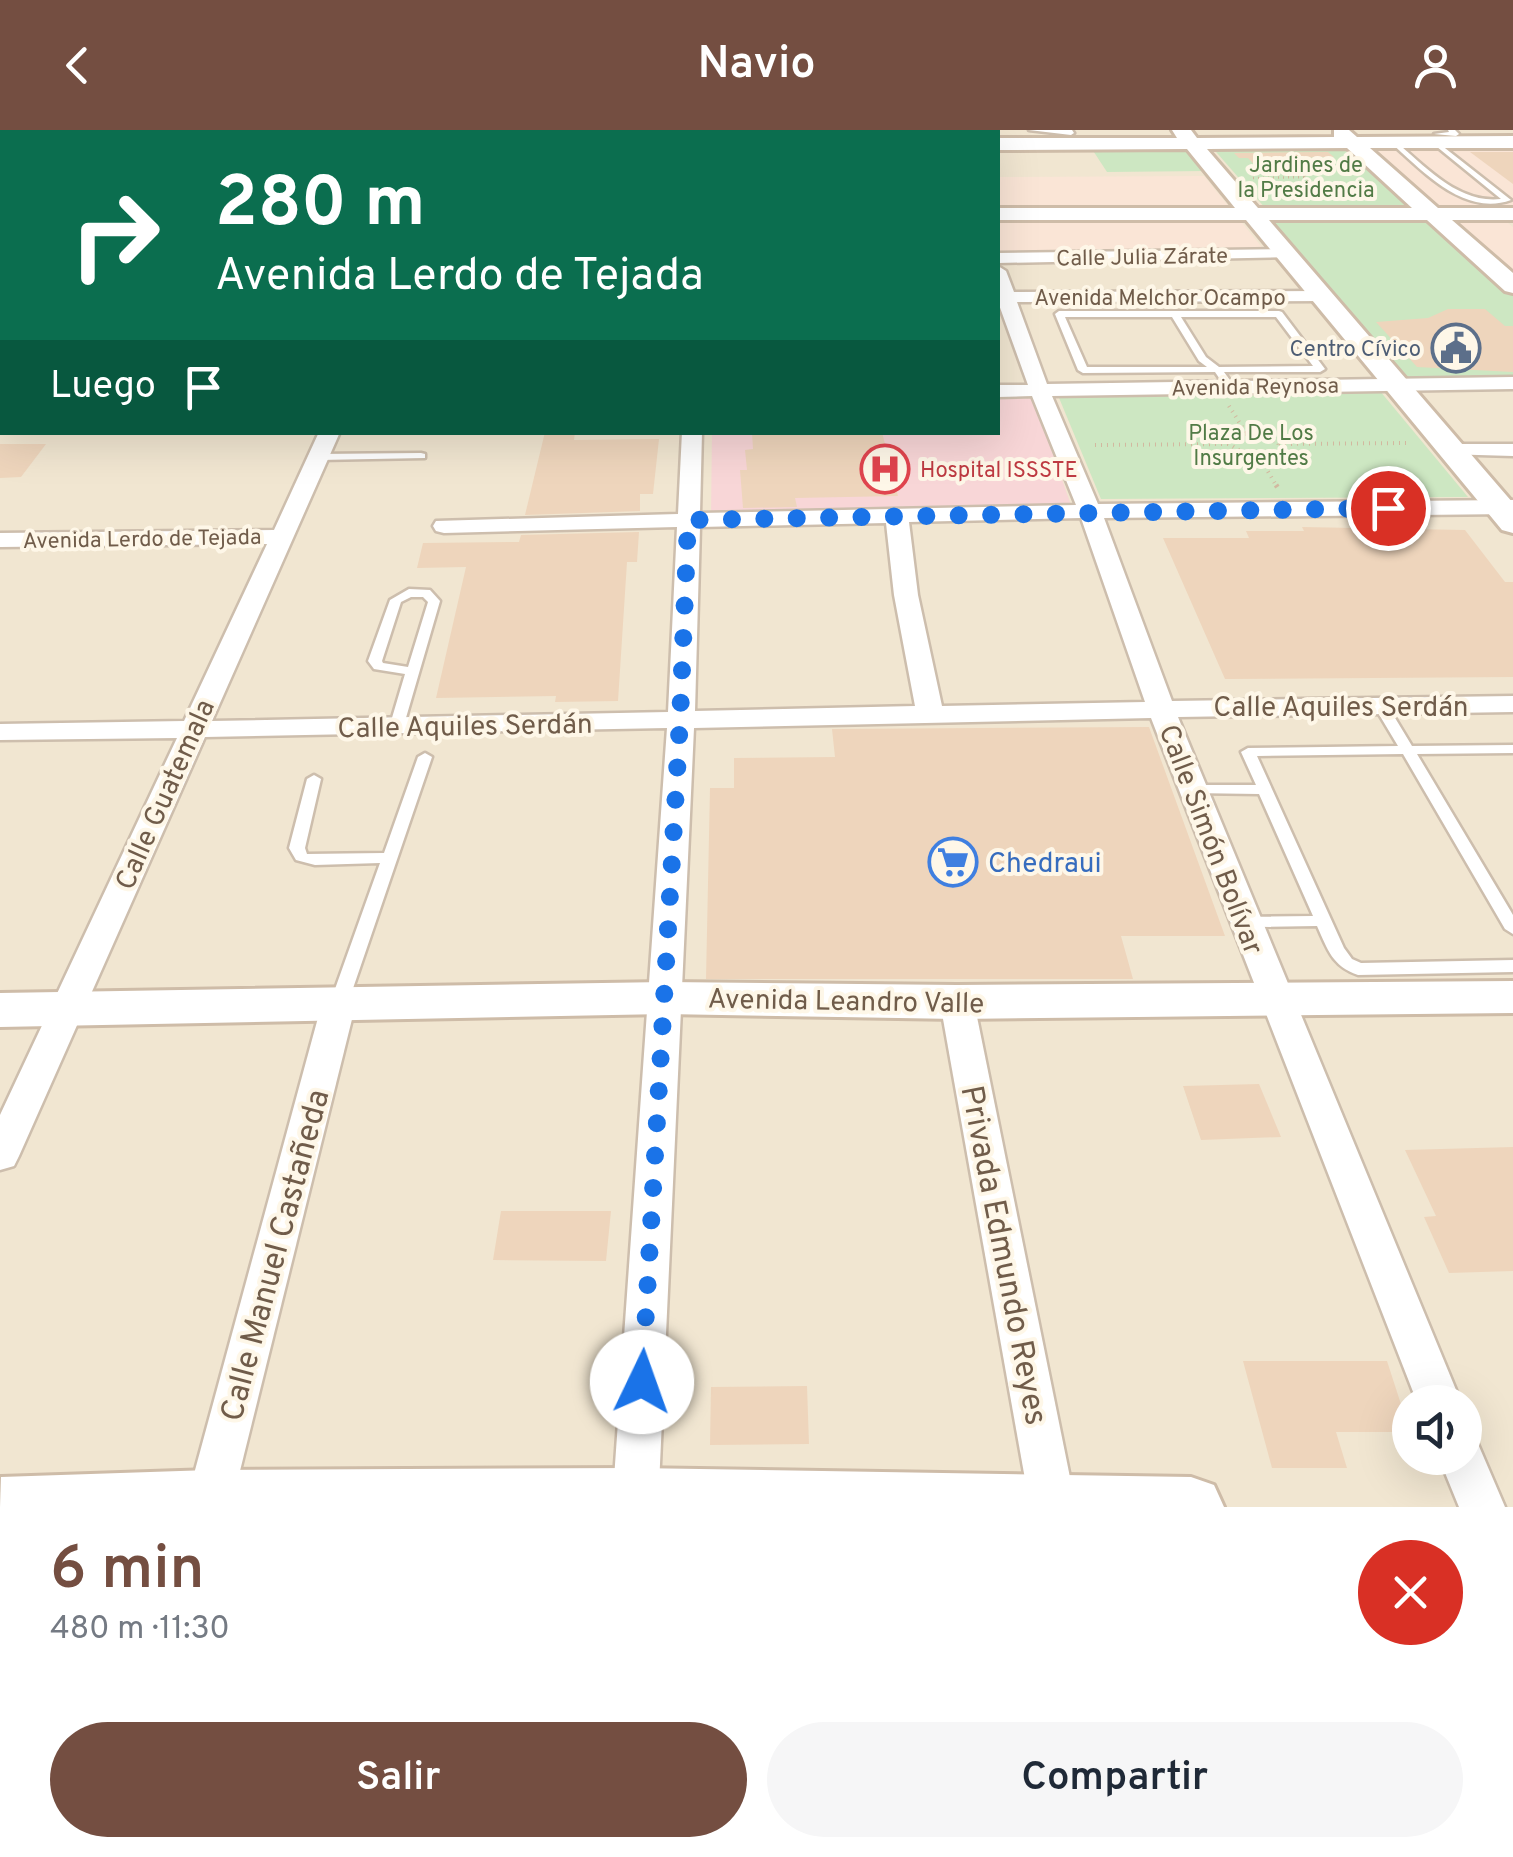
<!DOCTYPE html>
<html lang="es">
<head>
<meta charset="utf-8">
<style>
  :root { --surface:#fff; --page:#f6f6f7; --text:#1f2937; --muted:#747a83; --accent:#744e41 }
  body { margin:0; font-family:Overpass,sans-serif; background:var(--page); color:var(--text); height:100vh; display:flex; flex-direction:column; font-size:38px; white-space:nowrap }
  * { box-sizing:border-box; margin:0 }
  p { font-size:32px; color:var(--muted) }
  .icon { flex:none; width:55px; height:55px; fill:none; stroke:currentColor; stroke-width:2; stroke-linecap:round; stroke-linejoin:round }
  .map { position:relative; height:1377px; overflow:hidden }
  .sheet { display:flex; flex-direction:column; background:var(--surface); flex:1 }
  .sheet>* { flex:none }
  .top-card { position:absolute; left:0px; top:0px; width:1000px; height:305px; box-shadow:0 10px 40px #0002; background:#0b6e4f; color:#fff; overflow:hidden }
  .tools { position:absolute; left:1392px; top:1255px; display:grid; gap:20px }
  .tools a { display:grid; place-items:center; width:90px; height:90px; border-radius:50%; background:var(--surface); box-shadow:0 10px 40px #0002; font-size:50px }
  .pin { position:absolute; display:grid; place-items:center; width:85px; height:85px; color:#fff; margin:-42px; border:5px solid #fff; border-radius:50%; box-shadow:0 2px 10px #0007 }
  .me { position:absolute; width:110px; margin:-55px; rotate:3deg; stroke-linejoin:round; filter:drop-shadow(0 0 8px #0008) }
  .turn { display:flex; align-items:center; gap:35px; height:210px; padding:0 50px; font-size:45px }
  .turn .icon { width:130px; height:130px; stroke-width:2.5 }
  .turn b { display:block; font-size:70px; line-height:85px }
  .then { display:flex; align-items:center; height:95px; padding:0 50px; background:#0003; gap:20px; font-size:38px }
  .round { display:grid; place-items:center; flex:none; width:105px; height:105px; border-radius:52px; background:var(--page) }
  .head { display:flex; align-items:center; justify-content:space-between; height:170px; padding:0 50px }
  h1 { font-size:60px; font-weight:600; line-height:75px; color:var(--accent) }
  .primary-button { display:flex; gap:20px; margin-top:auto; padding:20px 50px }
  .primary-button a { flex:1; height:115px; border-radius:60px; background:var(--accent); color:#fff; font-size:40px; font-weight:600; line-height:115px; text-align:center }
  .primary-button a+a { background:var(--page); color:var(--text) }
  header { display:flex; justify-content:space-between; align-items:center; height:130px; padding:0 50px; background:var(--accent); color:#fff; font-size:45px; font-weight:600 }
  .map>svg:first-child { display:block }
  .residential { fill:#f1e6d1; fill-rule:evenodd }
  .commercial { fill:#fae5d6 }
  .medical { fill:#f8d6d7 }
  .green { fill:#cde7c2 }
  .building { fill:#eed5bc }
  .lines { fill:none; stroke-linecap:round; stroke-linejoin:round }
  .lane-casing { stroke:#cdbead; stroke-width:5 }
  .street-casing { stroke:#cdbead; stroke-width:5 }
  .secondary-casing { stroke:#cebca8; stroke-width:6 }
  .path-far2 { stroke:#d2b89f; stroke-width:2.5; stroke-dasharray:1 4; stroke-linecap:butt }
  .path-far1 { stroke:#d2b89f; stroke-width:4; stroke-dasharray:1 5; stroke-linecap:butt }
  .path { stroke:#d2b89f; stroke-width:5; stroke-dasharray:2.5 6; stroke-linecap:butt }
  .lane { fill:#fff; fill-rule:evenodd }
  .street { fill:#fff; fill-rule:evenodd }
  .secondary { fill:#fff; fill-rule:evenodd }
  .route { stroke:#1a73e8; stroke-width:18; stroke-dasharray:0 32.4 }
  .labels { text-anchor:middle; stroke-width:8; stroke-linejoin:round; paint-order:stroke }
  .far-park-label { font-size:22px; fill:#517b46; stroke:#fef7e8 }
  .far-street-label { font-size:22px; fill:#705c4a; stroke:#fef7e8 }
  .far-service-label { font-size:22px; fill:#4e5e75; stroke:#fef7e8; text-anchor:end }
  .far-health-label { font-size:22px; fill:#be3a42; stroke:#fef7e8; text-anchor:start }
  .street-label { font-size:28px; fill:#705c4a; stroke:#fef7e8 }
  .shop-label { font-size:28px; fill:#366cbe; stroke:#fef7e8; text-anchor:start }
  .near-street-label { font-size:32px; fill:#705c4a; stroke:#fef7e8 }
</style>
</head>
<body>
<header><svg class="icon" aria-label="back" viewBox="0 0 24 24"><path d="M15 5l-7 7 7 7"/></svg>Navio<svg class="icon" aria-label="person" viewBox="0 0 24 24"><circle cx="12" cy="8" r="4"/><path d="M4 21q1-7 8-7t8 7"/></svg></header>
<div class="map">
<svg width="1513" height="1377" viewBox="0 0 1513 1377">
  <rect width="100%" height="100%" fill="#faf3e2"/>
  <path class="residential" d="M0,0H1513V1377H0ZM2,2H998V302H2ZM1410,1272H1465V1328H1410Z"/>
  <g class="commercial">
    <polygon points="1513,17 1513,93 1508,93 1513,97 1513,142 1368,18"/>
    <polygon points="1204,46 1265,121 998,121 998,47"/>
  </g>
  <polygon class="medical" points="1033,268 1071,375 711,385 712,303 998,302 998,269"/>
  <g class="green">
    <polygon points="1338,14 1409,78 1266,79 1210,15"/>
    <polygon points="1185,15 1207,41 1107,42 1090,16"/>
    <polygon points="1426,87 1513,163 1513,250 1404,250 1261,88"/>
    <polygon points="1380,261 1468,367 1101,369 1057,263"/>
  </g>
  <g class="building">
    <polygon points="1328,22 1334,27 1294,28 1298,31 1286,31 1296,42 1261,42 1248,28 1239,28 1234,23"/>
    <polygon points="1470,22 1513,22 1513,54"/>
    <polygon points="1448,179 1485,179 1505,196 1513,196 1513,242 1417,237 1376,192 1428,188"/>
    <polygon points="545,302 575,302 574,310 659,309 653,364 640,364 640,381 525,385"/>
    <polygon points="752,302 882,302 898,366 795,368 797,377 743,378 740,340 747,340 745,320 753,319"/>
    <polygon points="0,314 46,314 21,347 0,348"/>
    <polygon points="1302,397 1465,400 1505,452 1513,452 1513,547 1225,549 1163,408 1249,408 1246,401 1304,401"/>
    <polygon points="639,402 637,432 627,432 618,571 555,572 556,566 436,568 466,437 417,438 423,413 519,412 521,405"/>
    <polygon points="1149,597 1225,806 1121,806 1133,849 706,849 710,658 734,658 734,628 835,627 832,599"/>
    <polygon points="1259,954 1281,1007 1201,1010 1183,956"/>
    <polygon points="1513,1017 1513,1141 1449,1143 1424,1087 1436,1086 1405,1020"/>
    <polygon points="501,1081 611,1081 606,1131 493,1130"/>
    <polygon points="1243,1231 1387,1231 1410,1302 1336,1302 1347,1338 1272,1338"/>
    <polygon points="807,1256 809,1314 710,1315 711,1257"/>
  </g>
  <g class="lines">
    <g class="lane-casing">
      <g id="lane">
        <polygon points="1029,0 1072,0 1074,3 1071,5"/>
        <polygon points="1448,0 1455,0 1459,4 1456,6 1434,4 1449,2"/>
        <path d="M1391,11H1395C1425,36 1458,74 1501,69L1431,12L1436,11L1511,70C1464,87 1423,41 1391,13Z"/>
        <rect x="0" y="36" width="2" height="4"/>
        <rect x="0" y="48" width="2" height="4"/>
        <path d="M1059,181H1279L1282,182L1325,239L1320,242H1224L1234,256L1229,259L1226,258L1215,242L1083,243L1078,240L1055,184ZM1065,187H1172L1199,231L1207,237H1087ZM1181,187H1276L1313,236L1219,237L1206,227Z"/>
        <polygon points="421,323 425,324 425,328 319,330 314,327 319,324"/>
        <path d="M409,459L430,460L440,471L403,598L396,602L389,598L405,544L374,539L368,531L390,470ZM411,467H423L428,472L408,537L383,533L382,531L401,472Z"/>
        <path d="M1381,572L1386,573L1412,616L1513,615V623L1417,624L1513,785V804L1505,799L1403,624L1257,626L1344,818L1352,829L1361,833L1513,830V842L1358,845C1332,836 1328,820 1317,796L1244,797L1236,792L1244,787L1313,786L1259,664L1191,663L1184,659L1191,655H1256L1241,622L1248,618L1398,616L1374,576Z"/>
        <polygon points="425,623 432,627 348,873 345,877 333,877 330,873 380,733 315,735 296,730 289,718 307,649 314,645 321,649 305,718 307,724 384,723 418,627"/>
      </g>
    </g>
    <g class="street-casing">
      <g id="street">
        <polygon points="700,0 714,0 714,2 701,2"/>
        <polygon points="937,0 951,0 952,2 939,2"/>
        <polygon points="1286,119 1292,121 1292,127 998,133 998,123"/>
        <path d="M998,136L1006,141L1014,162L1322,161L1331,166L1322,171L1017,172L1047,254L1513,247V259L1052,266L1098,374L1513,370V384L1104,388L1172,571L1513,566V582L1178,587L1461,1272H1417L1151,588L694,598L658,1377H612L667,598L205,607L19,1026L14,1036L0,1040V985L177,608L0,610V594L184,591L267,414L0,417V403L274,400L319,302H340L212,591L668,582L677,397L444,403L436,401L433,396L436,391L678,384L682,302H702L700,383L1076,375L1032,266L998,267V255H1028L998,172ZM1081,388L1145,572L942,576L918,465L909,392ZM886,393L894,465L915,576L695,581L700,397Z"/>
        <rect x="0" y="261" width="2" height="12"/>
        <polygon points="1451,314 1513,314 1513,326 1444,324 1441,320 1444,316"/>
        <polygon points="957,860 969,864 974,872 1076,1377 1030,1377 940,872 945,864"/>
        <polygon points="339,861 351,865 356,873 231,1377 185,1377 322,873 327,865"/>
        <polygon points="1465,1309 1478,1314 1505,1377 1459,1377 1439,1328 1465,1328"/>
      </g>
    </g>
    <g class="secondary-casing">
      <g id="secondary">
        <path d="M1172,0H1191L1197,8L1334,7V0H1349L1357,7L1513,6V18H1370L1438,78H1513V90H1452L1513,143V163L1505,161L1427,90H1269L1513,373V403L1502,400L1246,90H998V78H1235L1187,19L998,20V8H1177ZM1347,18L1412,78H1258L1207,19Z"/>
        <rect x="0" y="12" width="2" height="12"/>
        <polygon points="0,81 2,82 2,95 0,95"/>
        <rect x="0" y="164" width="2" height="14"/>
        <polygon points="1513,851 1513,883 957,889 665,884 0,897 0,863 665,852 957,855"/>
        <polygon points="635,1338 1191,1347 1214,1355 1224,1377 0,1377 1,1347 210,1340"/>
      </g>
    </g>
    <g class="path-far2">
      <polyline points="1294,35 1316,58"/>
      <polyline points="1329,40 1333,44"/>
      <polyline points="1253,48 1306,47"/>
    </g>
    <g class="path-far1">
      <polyline points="1229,276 1246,303"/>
      <path d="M1239,304H1257L1278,312L1280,319C1261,327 1243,326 1227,312Z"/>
      <polyline points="1279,314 1410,313"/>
      <polyline points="1095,315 1228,314"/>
      <polyline points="1259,326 1277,357"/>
    </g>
    <polyline class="path" points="1276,355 1278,358"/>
    <use href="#lane" class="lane"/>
    <use href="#street" class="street"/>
    <use href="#secondary" class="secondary"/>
  </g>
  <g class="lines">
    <polyline class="route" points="642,1252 680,590 688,390 1388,378"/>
  </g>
  <defs>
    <g id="civic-ring" transform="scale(2.5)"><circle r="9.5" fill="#fef7e8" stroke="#5c6f8a" stroke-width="1.5"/><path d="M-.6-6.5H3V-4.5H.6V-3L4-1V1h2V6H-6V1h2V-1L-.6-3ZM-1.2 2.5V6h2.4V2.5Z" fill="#5c6f8a"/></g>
    <g id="hospital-ring" transform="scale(2.5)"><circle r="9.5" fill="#fef7e8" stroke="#e0444e" stroke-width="1.5"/><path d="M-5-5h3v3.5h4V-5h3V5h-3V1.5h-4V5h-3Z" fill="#e0444e"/></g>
    <g id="supermarket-ring" transform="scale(2.5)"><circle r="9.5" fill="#fef7e8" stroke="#3f7fe0" stroke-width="1.5"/><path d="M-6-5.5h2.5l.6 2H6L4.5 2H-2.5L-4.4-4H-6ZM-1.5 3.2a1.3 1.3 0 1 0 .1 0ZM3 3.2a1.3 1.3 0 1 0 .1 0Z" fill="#3f7fe0"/></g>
  </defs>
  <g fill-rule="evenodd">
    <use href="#civic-ring" x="1456" y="218"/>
    <use href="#hospital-ring" x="885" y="339"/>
    <use href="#supermarket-ring" x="953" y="732"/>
  </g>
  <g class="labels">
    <g class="far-park-label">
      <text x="1306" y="42">Jardines de<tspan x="1306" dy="25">la Presidencia</tspan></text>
      <text x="1251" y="310">Plaza De Los<tspan x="1251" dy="25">Insurgentes</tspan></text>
    </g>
    <g class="far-street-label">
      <text transform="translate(1142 126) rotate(-1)" y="8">Calle Julia Zárate</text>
      <text x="1160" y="175">Avenida Melchor Ocampo</text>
      <text transform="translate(1255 256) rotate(-1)" y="8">Avenida Reynosa</text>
      <text transform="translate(142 408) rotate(-1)" y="8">Avenida Lerdo de Tejada</text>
    </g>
    <g class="far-service-label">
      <text x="1421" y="226">Centro Cívico</text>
    </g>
    <g class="far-health-label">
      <text x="920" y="347">Hospital ISSSTE</text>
    </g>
    <g class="street-label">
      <text x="1341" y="586">Calle Aquiles Serdán</text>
      <text transform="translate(465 595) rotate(-1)" y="10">Calle Aquiles Serdán</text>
      <text transform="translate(164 664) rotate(-66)" y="10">Calle Guatemala</text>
      <text transform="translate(1212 709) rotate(69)" y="10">Calle Simón Bolívar</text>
      <text transform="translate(846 870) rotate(1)" y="10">Avenida Leandro Valle</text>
    </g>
    <g class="shop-label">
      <text x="988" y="742">Chedraui</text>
    </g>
    <g class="near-street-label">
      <text transform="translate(274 1125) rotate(-75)" y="11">Calle Manuel Castañeda</text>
      <text transform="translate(1005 1125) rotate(79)" y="11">Privada Edmundo Reyes</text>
    </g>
  </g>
</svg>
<div class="tools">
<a><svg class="icon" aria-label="sound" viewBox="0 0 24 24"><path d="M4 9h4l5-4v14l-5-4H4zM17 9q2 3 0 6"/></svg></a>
</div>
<div class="pin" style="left:1388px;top:378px;background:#d93025"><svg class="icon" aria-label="arrive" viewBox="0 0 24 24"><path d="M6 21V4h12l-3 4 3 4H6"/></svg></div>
<svg class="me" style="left:642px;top:1252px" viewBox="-20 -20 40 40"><circle r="19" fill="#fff"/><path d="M0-13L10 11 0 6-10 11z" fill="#1a73e8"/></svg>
<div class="top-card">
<div class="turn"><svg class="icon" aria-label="right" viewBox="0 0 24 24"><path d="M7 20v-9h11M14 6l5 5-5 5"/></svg><div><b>280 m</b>Avenida Lerdo de Tejada</div></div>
<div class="then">Luego<svg class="icon" aria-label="arrive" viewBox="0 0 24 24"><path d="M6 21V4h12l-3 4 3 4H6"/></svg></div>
</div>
</div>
<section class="sheet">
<div class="head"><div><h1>6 min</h1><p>480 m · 11:30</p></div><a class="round" style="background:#d93025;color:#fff"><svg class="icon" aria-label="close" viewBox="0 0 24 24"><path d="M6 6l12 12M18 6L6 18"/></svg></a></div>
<div class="primary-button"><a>Salir</a><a>Compartir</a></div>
</section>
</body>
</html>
